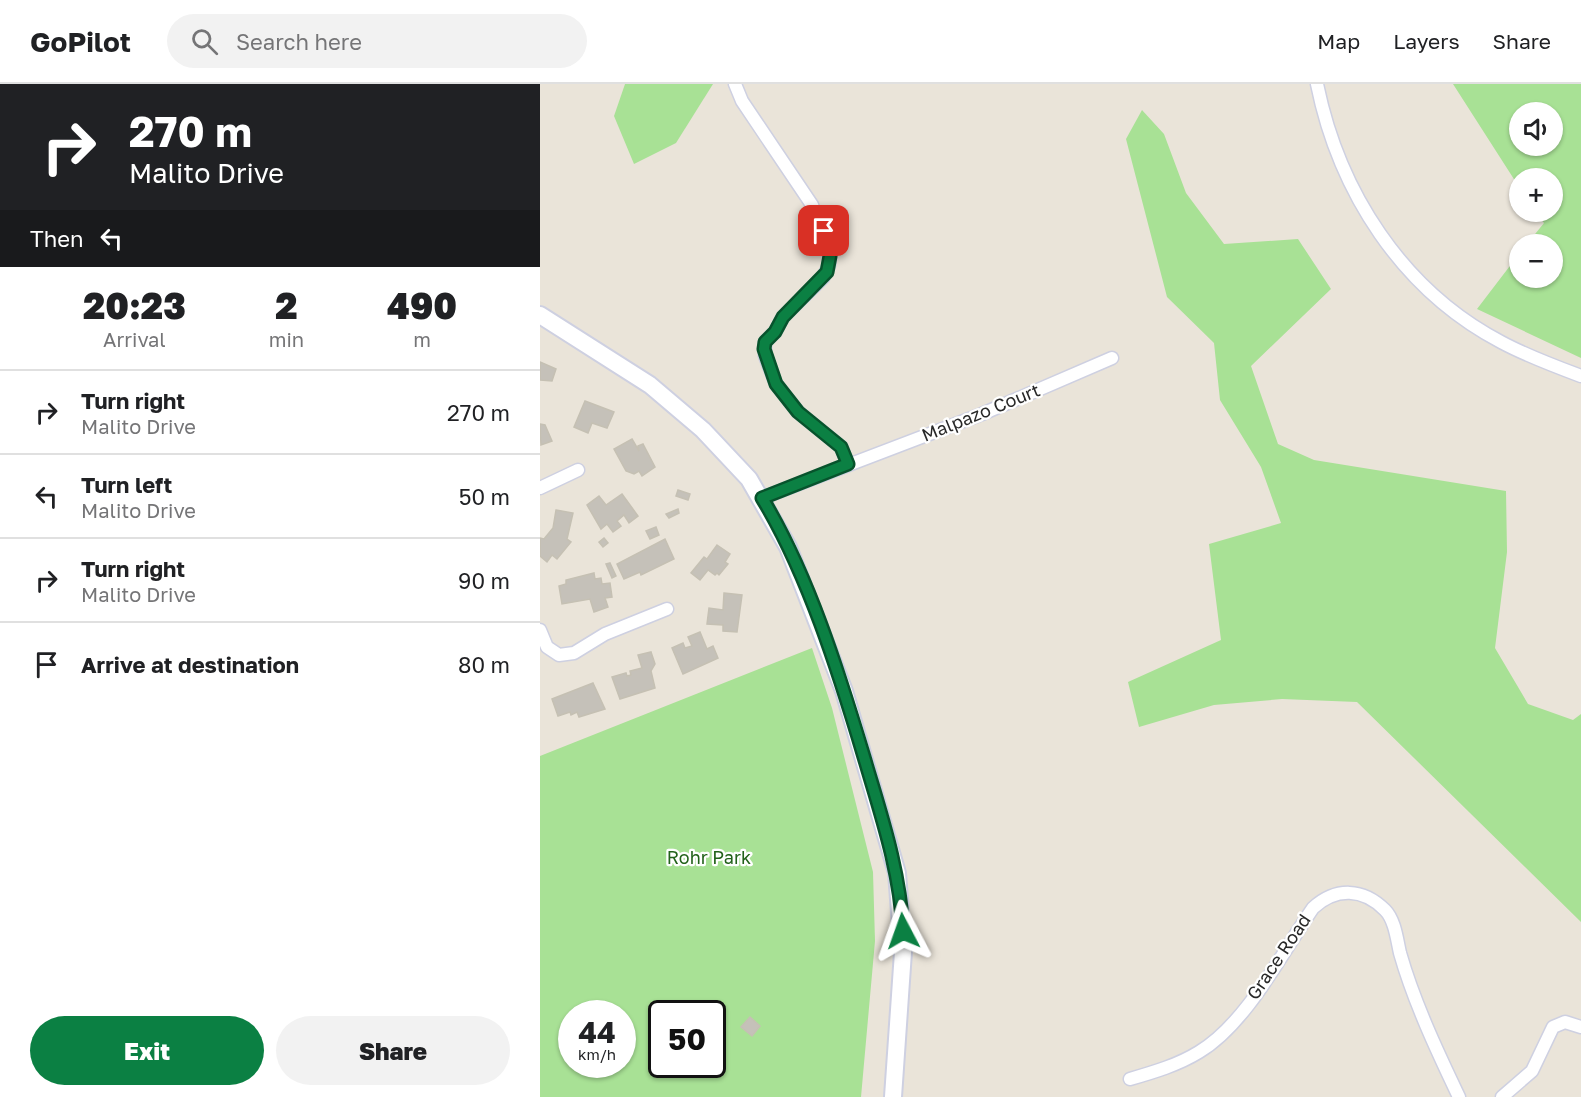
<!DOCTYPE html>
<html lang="en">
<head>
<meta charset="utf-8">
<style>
  :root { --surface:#fff; --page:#f2f2f2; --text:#202124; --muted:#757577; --line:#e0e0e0; --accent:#0b8043 }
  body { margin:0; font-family:"Golos Text",sans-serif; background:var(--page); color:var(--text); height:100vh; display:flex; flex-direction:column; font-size:22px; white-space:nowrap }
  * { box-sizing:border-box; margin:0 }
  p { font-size:20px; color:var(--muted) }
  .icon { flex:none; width:33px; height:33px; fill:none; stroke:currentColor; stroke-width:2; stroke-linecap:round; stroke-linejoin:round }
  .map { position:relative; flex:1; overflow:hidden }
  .panel { display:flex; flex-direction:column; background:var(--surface); width:540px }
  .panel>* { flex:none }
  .guide { background:#202124; color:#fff; overflow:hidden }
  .controls { position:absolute; left:969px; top:18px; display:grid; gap:12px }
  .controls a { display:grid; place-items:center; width:54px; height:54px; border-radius:50%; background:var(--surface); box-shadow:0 2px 4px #0004; font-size:30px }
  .speed { position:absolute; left:18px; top:916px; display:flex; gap:12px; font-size:30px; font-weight:700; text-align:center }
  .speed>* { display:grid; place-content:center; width:78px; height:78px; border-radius:50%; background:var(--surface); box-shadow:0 2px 4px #0004; line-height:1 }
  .speed small { font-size:15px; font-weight:400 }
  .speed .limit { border:3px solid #111; border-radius:9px; background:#fff; color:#111 }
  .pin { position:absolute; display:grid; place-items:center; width:51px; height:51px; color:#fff; margin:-26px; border-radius:12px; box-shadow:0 3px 9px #0006 }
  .me { position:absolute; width:66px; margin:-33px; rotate:356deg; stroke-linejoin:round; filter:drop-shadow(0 0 4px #0008) }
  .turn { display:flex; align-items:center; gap:21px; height:126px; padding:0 30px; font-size:27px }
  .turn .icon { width:78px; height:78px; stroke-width:2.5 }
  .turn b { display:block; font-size:42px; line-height:51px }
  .then { display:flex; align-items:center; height:57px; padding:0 30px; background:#0003; gap:12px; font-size:22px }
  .eta { display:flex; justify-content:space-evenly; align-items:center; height:102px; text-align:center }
  .eta b { font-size:36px; font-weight:800; line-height:42px }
  .cta { display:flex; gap:12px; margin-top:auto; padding:12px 30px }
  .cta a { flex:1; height:69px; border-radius:36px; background:var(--accent); color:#fff; font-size:24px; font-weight:800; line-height:69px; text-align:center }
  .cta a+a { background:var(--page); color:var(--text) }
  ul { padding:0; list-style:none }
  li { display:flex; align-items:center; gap:18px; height:84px; padding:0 30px; border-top:2px solid var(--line) }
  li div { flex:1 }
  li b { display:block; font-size:22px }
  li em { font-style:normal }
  header { display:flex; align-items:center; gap:36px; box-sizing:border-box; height:84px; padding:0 30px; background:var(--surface); border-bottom:2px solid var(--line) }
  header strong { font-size:28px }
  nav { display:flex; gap:33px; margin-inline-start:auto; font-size:21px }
  .search { width:420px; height:54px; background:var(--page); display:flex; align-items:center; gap:15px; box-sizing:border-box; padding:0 21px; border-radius:33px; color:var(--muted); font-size:22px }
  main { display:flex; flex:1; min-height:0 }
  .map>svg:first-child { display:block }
  .green { fill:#a8e195; fill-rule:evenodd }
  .building { fill:#c5c1b9; stroke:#c5c0b3; stroke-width:1.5 }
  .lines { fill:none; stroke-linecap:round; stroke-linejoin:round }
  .minor-casing { stroke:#ced0e1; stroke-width:15 }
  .secondary-casing { stroke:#ced0e1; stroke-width:20 }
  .minor { stroke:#fff; stroke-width:12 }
  .secondary { stroke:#fff; stroke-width:16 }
  .route-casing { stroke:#07532c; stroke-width:15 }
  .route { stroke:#0b8043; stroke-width:10 }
  .labels { text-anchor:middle; stroke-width:4.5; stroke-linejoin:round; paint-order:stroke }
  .street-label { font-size:18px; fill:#282828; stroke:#fff }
  .park-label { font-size:18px; fill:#22621a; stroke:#fff }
</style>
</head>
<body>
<header>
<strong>GoPilot</strong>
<div class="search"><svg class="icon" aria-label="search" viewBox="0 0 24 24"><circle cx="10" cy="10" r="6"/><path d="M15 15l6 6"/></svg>Search here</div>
<nav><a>Map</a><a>Layers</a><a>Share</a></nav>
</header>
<main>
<section class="panel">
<div class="guide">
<div class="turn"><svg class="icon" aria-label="right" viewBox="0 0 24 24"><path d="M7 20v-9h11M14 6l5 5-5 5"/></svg><div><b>270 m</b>Malito Drive</div></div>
<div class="then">Then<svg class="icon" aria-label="left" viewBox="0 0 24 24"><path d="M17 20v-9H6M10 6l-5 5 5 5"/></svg></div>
</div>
<div class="eta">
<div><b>20:23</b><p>Arrival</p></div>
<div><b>2</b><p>min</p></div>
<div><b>490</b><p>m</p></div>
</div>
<ul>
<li><svg class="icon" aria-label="right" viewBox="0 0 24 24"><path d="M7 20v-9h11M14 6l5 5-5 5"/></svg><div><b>Turn right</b><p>Malito Drive</p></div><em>270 m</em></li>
<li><svg class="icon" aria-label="left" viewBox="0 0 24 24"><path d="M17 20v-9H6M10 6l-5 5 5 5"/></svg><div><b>Turn left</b><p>Malito Drive</p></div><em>50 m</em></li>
<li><svg class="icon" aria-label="right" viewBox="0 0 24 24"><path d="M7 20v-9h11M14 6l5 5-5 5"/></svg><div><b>Turn right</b><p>Malito Drive</p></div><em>90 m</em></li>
<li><svg class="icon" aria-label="arrive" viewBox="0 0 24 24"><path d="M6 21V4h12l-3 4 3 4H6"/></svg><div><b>Arrive at destination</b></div><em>80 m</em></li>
</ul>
<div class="cta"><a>Exit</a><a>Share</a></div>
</section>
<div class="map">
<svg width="1041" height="1013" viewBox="0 0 1041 1013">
  <rect width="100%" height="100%" fill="#eae4d9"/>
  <g class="green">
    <polygon points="85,0 173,0 136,59 94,80 74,32"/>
    <path d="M913,0H1041V274L937,225L979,170L980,194H1012V160H987L1004,139L996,128H1012V94H980L979,103ZM1012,28V62H980V28Z"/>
    <polygon points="602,26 624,50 646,109 684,160 758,155 791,205 711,282 738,360 774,376 966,407 967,468 955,564 988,620 1033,636 1041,630 1041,838 817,618 742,615 674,621 599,643 588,598 681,556 669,460 741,439 721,383 680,316 674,259 627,213 586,55"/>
    <path d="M272,564L292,624L333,788L335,857L321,1013H0V672ZM32,930H82V981H32ZM122,930H172V981H122Z"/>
  </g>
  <g class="building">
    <polygon points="0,278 16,285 12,297 0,296"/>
    <polygon points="45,317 74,328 67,344 52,339 48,349 34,343"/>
    <polygon points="0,340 5,341 12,357 1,361"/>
    <polygon points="92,355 99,367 98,362 103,360 115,383 102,392 99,387 94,390 86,387 74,365"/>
    <polygon points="138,406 150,410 148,416 136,412"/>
    <polygon points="82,410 98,432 89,439 84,431 77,437 81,442 73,448 67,440 61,445 47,421 59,412 66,421"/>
    <polygon points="138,425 139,429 129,434 126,430"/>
    <polygon points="16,426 33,429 27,455 31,458 17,475 12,471 7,478 0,472 0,454 4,455 13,444"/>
    <polygon points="116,443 119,451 110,455 106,447"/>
    <polygon points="64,454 68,459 63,463 59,458"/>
    <polygon points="125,455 134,475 101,491 100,488 84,495 77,480"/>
    <polygon points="177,461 190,470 185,478 188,480 179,491 177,489 175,491 168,486 160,496 151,489 164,473 167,475"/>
    <polygon points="70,479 76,492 72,494 66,480"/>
    <polygon points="54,489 55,495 61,494 62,500 70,499 72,513 65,514 68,523 54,528 50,515 22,520 19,502 26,500 26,496"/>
    <polygon points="184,509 202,511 197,548 183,547 183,541 167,540 169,524 183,526"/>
    <polygon points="160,548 167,565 173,562 178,574 143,590 132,564 143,559 145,564 152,562 148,553"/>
    <polygon points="111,568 115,580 111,587 115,604 80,615 72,593 86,589 87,592 91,591 90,587 102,584 98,571"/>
    <polygon points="53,599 65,625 39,633 37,628 31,631 30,628 18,632 12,615"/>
    <polygon points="210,933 220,942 212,952 201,943"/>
  </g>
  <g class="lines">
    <g class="minor-casing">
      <g id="minor">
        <polyline points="195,0 202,17 272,121 290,173 289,181 283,194 243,233 235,248 225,258 225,272 236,300 258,328 301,363 308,380"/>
        <path d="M777,0C799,108 862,206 961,258C987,272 1014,282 1041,292"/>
        <polyline points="0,404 38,386"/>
        <polyline points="222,414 442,330 572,274"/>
        <polyline points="0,546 7,563 19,571 34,569 65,550 127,525"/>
        <path d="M590,995C614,988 638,981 659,968C706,940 742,869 773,824C796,803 823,804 845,826C855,836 857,856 860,869C874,918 897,967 919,1013"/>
        <polyline points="962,1013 992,987 1013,943 1025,938 1041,943"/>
      </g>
    </g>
    <g class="secondary-casing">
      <polyline id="secondary" points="0,231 110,301 163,346 209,395 248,463 304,607 357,789 363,868 353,1013"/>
    </g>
    <use href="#minor" class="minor"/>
    <use href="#secondary" class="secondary"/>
  </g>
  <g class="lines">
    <g class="route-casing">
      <path id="route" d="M284,147L290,172L287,188L243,233L235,248L225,258L224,265L236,300L258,328L301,363L308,380L222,414C268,490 299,589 324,673C341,731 360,786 363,847"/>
    </g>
    <use href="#route" class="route"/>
  </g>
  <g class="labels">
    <g class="street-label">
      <text transform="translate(441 329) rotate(-22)" y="6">Malpazo Court</text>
      <text transform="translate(739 873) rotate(-56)" y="6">Grace Road</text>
    </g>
    <g class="park-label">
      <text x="169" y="780">Rohr Park</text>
    </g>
  </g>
</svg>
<div class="controls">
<a><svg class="icon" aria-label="sound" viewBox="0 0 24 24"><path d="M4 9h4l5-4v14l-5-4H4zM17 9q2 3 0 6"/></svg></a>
<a>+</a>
<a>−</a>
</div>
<div class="speed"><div>44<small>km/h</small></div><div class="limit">50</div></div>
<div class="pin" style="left:284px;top:147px;background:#d93025"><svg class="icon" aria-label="arrive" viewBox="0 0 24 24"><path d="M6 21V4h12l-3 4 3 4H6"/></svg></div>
<svg class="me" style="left:363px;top:847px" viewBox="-20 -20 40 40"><path d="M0-17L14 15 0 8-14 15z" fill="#0b8043" stroke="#fff" stroke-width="4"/></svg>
</div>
</main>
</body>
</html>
